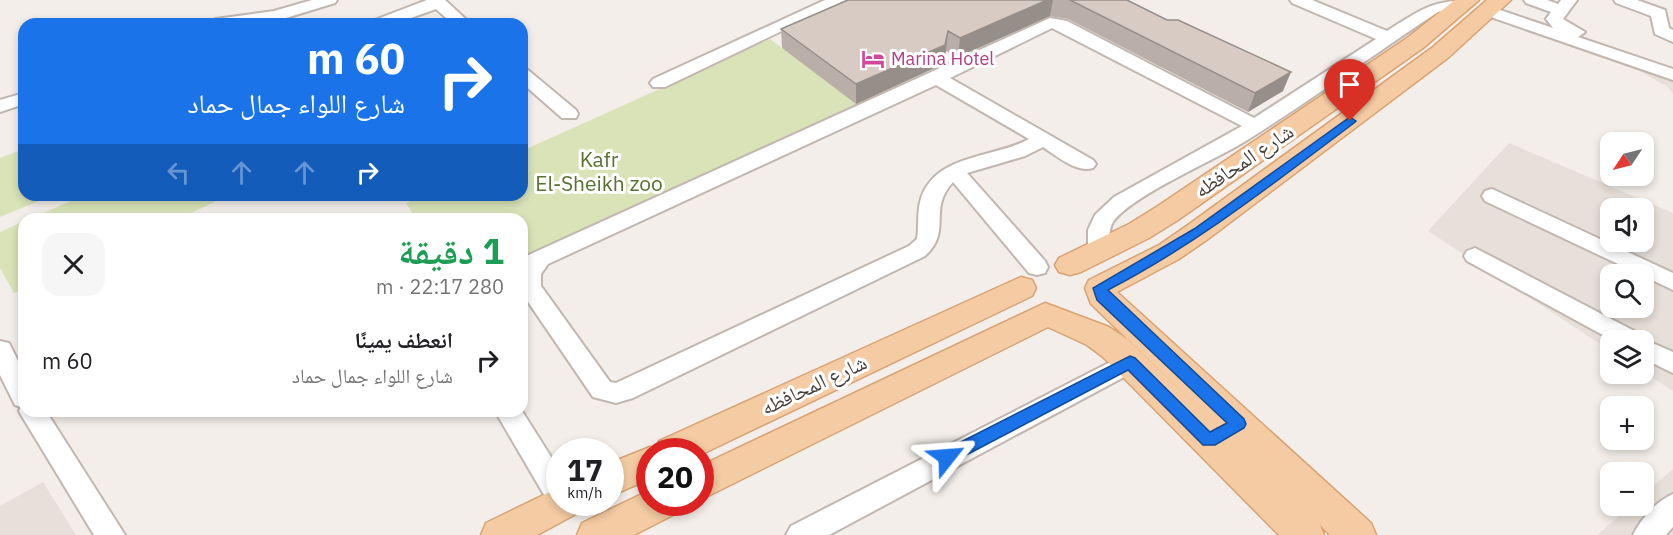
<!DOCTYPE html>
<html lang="ar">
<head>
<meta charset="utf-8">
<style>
  :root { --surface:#fff; --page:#f6f6f6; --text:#202124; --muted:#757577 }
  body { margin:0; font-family:"IBM Plex Sans","Noto Naskh Arabic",sans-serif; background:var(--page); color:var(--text); direction:rtl; height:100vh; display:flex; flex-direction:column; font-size:22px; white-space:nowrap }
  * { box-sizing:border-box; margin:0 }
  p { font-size:20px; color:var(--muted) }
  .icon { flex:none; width:33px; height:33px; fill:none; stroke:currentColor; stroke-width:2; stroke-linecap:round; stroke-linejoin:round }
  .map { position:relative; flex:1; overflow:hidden; direction:ltr }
  .panel { position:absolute; left:18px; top:213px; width:510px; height:204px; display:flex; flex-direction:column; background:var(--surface); border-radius:18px; box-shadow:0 3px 9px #0003; direction:rtl }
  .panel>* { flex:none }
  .guide { position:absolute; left:18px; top:18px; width:510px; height:183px; border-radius:18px; box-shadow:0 3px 9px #0003; direction:rtl; background:#1a73e8; color:#fff; overflow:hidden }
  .needle { width:39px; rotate:235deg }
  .buttons { position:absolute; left:1600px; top:132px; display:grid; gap:12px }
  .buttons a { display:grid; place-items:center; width:54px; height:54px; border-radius:12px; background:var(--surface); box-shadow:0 3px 9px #0003; font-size:30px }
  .speed { position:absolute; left:546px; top:438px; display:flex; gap:12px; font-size:30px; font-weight:700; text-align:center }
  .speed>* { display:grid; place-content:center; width:78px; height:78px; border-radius:50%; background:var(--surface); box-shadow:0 3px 9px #0003; line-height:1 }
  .speed small { font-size:15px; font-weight:400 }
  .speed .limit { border:9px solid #d22; background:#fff; color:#111 }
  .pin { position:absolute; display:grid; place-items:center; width:51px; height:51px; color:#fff; margin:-62px -26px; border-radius:50% 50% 50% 0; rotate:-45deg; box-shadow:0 0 6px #0007 }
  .pin .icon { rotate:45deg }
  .me { position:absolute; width:66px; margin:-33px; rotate:62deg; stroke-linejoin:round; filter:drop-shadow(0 0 4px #0008) }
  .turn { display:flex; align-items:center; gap:21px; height:126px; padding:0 24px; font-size:27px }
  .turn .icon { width:78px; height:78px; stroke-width:2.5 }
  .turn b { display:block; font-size:42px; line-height:51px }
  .lanes { display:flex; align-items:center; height:57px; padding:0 24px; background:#0003; justify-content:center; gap:30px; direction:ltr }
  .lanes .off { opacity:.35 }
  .round { display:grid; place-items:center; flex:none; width:63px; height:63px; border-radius:18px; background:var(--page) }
  .head { display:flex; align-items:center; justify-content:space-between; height:102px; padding:0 24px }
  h1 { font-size:36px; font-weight:700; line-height:45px; color:#1e9e55 }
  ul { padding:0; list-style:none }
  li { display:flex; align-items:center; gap:18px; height:90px; padding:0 24px }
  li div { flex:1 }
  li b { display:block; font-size:22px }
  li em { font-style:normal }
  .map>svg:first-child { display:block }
  .residential { fill:#e7dfd9; fill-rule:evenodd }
  .green { fill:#d9e3b7 }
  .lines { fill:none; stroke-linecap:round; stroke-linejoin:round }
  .minor-casing { stroke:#c1b7b0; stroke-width:4 }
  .major-casing { stroke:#d8a374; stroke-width:3 }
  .minor { fill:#fff; fill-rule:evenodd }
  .major { fill:#f4cba2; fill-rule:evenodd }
  .wall { fill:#b9afa8 }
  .shaded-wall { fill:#968e88 }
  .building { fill:#d7cbc3; stroke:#968e88; stroke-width:1.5 }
  .route { fill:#1a73e8; stroke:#114b97; stroke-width:1.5 }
  .labels { text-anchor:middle; stroke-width:6; stroke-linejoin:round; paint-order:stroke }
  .far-hotel-label { font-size:18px; fill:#b23c85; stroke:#fff; text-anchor:start }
  .park-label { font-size:21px; fill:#597232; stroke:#fff }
  .street-label { font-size:21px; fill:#463e39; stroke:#fff }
</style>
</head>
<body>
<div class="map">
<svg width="1673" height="535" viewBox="0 0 1673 535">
  <rect width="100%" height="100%" fill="#f3eeea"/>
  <g class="residential">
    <polygon points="1520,18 1656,66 1673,68 1673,94 1668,87 1639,71 1511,26"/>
    <path d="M1509,143L1673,213V391L1644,372V340H1611V351L1428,231ZM1611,208H1644V242H1611ZM1611,274H1644V308H1611Z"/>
    <polygon points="1673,469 1673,535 1597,535 1631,506 1644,506 1644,494"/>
    <polygon points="43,482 76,535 0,535 0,506"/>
  </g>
  <g class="green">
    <polygon points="770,39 862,108 522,263 522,219 416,219 406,203 425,195 522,195 522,151"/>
    <polygon points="24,149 24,195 53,195 0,217 0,158"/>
    <polygon points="85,195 208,195 215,202 178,219 29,219"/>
    <polygon points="24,221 24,289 14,293 0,268 0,232"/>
  </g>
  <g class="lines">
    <g class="minor-casing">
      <g id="minor">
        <polygon points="312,0 337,0 335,3 276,21 208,24 216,19 274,11"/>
        <polygon points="427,0 445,0 471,24 453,24 436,9 394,24 370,24 372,21"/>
        <polygon points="825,0 846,0 665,87 653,87 650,83 653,79"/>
        <path d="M1290,0H1312L1387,31C1422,9 1432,0 1475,0L1473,3L1438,12C1373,55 1310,101 1244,142C1213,161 1131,196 1113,222C1106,233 1113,247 1107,257L1099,260L1091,257L1088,252V230L1095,215L1114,197L1242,126L1052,28L950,78L1093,160L1096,164L1093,168C1076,173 1057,156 1043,147L1025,156L967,173L1045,261L1048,267L1045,273L1037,275L1029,273L953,182C927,210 953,230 925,256L633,398L616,403L593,397L522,293V258L1050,18L1067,21L1254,118L1376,39L1292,3ZM936,85L1029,139C993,159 933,153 920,202C917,214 919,227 917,239L909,246L616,383L610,382L541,286V274L548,264Z"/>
        <polygon points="1524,0 1547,0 1558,4 1561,0 1577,0 1563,19 1585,32 1578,37 1673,69 1673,80 1482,14 1480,11 1488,6 1553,28 1546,19 1551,12 1526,3"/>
        <polygon points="1614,0 1637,0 1665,10 1669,28 1673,30 1673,42 1655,34 1651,16 1616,3"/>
        <polygon points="522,69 528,70 576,110 578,114 576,118 562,118 522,83"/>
        <polygon points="24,93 24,104 0,112 0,100"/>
        <polygon points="1492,189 1673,273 1673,290 1485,201 1482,196 1485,191"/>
        <polygon points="1475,248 1640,334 1643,339 1673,352 1673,373 1644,359 1644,340 1612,340 1467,261 1464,256 1467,251"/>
        <polygon points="0,341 9,343 24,373 24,411 46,411 125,535 94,535 23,418 19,411 21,407 15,405 0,375"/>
        <polygon points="1130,352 1139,355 1142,362 1139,369 829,535 786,535 791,526"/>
        <polygon points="495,411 522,411 560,471 560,502 571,502 570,505 560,508 550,505"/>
        <path d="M1673,494V527L1666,535H1633C1641,519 1656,501 1673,494Z"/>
      </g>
    </g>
    <g class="major-casing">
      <g id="major">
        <polygon points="1455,0 1479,0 1423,48 1178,220 1149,238 1081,272 1070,275 1059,272 1055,265 1059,258 1129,224 1158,206 1407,38"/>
        <polygon points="1487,0 1511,0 1449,57 1208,239 1179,259 1117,292 1371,523 1376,535 1330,535 1320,525 1324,535 1279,535 1103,357 1087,345 1048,327 700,500 700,466 1045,303 1109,327 1127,339 1225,433 1091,304 1085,288 1089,280 1159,245 1188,225 1433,47"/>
        <polygon points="1021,277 1032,280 1036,288 1032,296 700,455 700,452 650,452 650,479 610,496 610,463 650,447 656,449 659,441"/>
        <polygon points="560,487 560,502 582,502 576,514 537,535 481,535 486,523"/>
        <polygon points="650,490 650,502 681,502 675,514 634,535 577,535 582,523"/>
      </g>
    </g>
    <use href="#minor" class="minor"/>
    <use href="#major" class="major"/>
  </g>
  <polygon class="wall" points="848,0 1127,0 1283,91 1248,112 1068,19 1050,16 958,57 946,51 943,64 856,104 782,48 781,29"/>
  <g class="shaded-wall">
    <polygon points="1047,0 1053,0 1050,16 958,57 960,38"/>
    <polygon points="948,31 946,51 943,64 856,104 856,84"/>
    <polygon points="1291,72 1283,91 1248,112 1255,93"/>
  </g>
  <g class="building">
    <polygon points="848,0 1047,0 960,38 948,31 945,45 856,84 781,29"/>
    <polygon points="1070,0 1127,0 1167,20 1178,20 1291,72 1255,93"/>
  </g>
  <path class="route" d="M1350,117L1356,121L1354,123C1274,183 1197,244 1108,290L1244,419L1246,424L1244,428L1215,445H1203L1128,370L953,462H941L939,457L941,452L1130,356L1135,358L1210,432L1227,423L1097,300L1093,288L1194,229Z"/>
  <defs>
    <g id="hotel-bare" transform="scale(1.8)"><path d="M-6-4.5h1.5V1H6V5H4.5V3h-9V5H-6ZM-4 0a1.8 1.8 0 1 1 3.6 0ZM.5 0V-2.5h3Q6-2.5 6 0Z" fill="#d1479c" stroke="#fff" stroke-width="2.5" paint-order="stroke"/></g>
  </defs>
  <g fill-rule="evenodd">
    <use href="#hotel-bare" x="873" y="59"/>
  </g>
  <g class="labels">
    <g class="far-hotel-label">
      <text x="891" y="65">Marina Hotel</text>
    </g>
    <g class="park-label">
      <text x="599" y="167">Kafr<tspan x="599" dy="24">El-Sheikh zoo</tspan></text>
    </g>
    <g class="street-label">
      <text transform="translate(1244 161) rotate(-34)" y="7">شارع المحافظه</text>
      <text transform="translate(814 385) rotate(-25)" y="7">شارع المحافظه</text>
    </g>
  </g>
</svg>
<div class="buttons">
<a><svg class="needle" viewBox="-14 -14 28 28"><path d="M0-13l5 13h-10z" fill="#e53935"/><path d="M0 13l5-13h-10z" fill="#757577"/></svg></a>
<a><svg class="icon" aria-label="sound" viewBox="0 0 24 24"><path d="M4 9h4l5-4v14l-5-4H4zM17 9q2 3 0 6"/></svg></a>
<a><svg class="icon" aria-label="search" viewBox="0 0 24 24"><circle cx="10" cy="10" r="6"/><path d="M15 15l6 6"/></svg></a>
<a><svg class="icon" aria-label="layers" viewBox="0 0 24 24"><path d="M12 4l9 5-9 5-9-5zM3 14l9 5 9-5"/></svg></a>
<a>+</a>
<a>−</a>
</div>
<div class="speed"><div>17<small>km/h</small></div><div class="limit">20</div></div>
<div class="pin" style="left:1350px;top:121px;background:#d93025"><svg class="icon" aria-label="arrive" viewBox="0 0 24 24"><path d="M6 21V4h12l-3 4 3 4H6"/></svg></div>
<svg class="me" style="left:947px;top:457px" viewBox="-20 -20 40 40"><path d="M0-17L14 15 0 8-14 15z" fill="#1a73e8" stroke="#fff" stroke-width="4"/></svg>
<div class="guide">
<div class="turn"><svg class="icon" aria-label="right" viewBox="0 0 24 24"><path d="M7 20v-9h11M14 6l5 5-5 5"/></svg><div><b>60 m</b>شارع اللواء جمال حماد</div></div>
<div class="lanes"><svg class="icon off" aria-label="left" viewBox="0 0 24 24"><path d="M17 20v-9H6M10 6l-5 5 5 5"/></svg><svg class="icon off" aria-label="ahead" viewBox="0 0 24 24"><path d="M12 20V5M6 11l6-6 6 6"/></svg><svg class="icon off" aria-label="ahead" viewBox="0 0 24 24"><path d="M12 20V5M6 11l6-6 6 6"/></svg><svg class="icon" aria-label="right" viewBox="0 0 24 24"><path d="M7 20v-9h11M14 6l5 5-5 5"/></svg></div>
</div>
<section class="panel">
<div class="head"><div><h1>1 دقيقة</h1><p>280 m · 22:17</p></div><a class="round"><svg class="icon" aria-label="close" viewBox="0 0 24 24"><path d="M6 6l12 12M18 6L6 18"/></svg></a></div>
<ul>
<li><svg class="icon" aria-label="right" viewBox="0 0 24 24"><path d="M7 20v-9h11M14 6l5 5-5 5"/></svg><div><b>انعطف يمينًا</b><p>شارع اللواء جمال حماد</p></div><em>60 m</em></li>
</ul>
</section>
</div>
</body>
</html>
